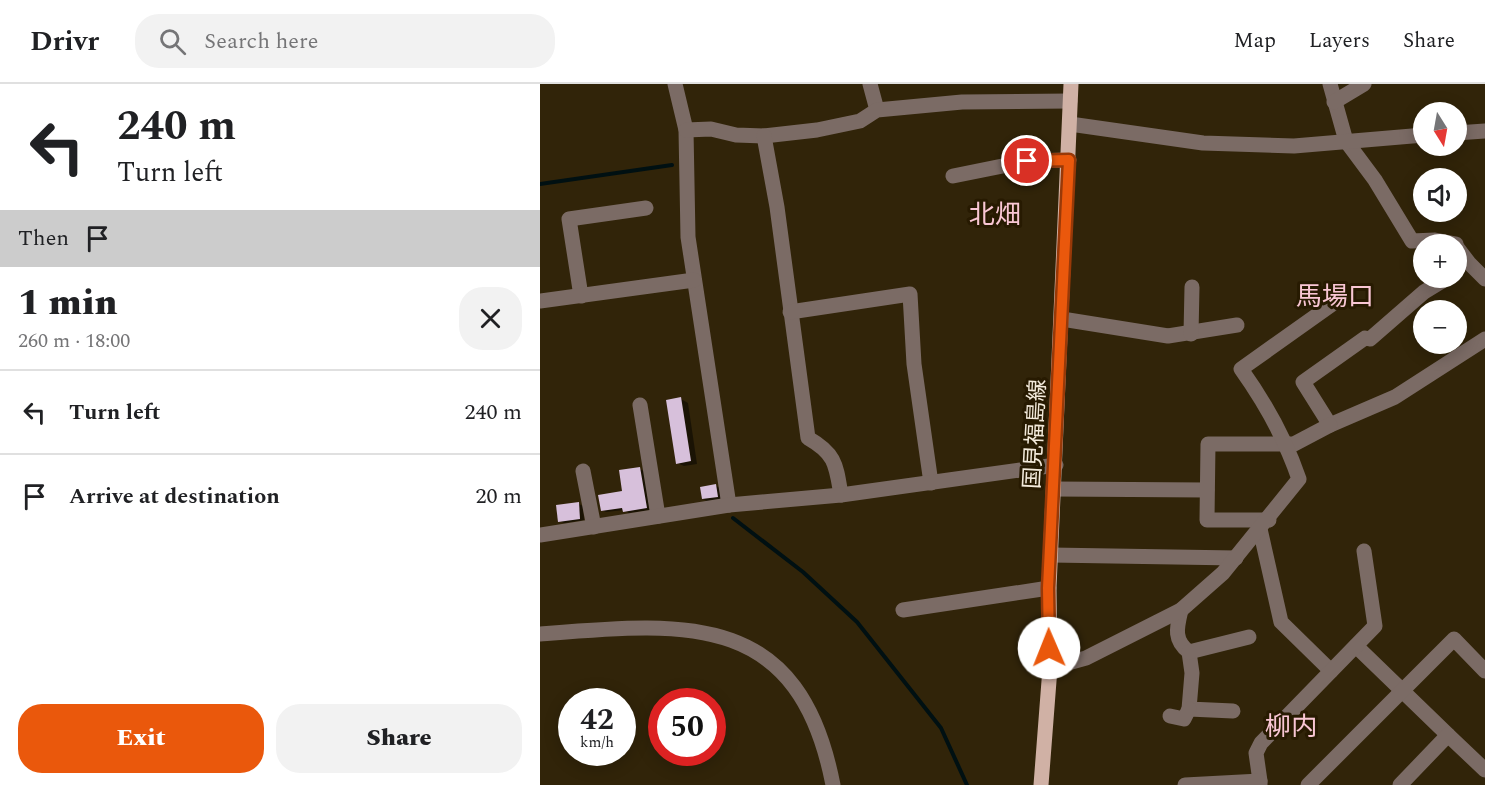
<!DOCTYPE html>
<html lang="en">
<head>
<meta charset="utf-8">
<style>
  :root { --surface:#fff; --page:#f2f2f2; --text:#202124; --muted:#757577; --line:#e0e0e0; --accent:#ea580c }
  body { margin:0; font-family:Spectral,"Noto Sans JP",serif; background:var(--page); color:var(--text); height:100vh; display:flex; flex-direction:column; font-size:22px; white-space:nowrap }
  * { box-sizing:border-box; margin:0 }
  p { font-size:20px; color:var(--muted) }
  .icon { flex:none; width:33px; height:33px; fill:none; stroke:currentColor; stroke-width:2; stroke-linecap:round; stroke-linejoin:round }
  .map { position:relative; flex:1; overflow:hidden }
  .drawer { display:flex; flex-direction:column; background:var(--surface); width:540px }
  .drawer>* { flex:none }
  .top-card { background:#fff; color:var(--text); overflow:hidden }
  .needle { width:39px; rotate:169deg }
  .tools { position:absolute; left:873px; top:18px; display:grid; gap:12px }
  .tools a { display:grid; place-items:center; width:54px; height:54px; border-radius:50%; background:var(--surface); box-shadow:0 3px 15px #0003; font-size:30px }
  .speed { position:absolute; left:18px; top:604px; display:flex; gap:12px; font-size:30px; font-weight:700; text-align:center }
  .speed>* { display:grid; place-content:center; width:78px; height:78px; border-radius:50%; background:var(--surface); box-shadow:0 3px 15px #0003; line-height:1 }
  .speed small { font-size:15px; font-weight:400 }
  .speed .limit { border:9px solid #d22; background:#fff; color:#111 }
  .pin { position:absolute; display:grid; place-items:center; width:51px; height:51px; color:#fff; margin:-26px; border:3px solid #fff; border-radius:50%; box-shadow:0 2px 6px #0007 }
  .me { position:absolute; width:66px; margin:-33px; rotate:359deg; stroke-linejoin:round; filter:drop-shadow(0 0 4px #0008) }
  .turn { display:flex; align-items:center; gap:21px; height:126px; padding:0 18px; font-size:27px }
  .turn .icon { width:78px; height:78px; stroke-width:2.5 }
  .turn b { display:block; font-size:42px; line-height:51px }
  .then { display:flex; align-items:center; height:57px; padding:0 18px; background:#0003; gap:12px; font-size:22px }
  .round { display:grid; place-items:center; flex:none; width:63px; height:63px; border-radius:24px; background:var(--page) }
  .head { display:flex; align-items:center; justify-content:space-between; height:102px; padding:0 18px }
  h1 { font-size:36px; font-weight:800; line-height:45px }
  .action { display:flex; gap:12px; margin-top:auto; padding:12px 18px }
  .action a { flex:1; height:69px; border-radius:24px; background:var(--accent); color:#fff; font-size:24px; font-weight:800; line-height:69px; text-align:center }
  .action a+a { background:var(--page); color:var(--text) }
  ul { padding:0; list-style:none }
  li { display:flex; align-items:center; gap:18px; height:84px; padding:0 18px; border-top:2px solid var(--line) }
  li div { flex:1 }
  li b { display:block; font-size:22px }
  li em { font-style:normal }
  header { display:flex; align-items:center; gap:36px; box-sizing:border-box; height:84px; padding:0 30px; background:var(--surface); border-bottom:2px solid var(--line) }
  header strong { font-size:28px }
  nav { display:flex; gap:33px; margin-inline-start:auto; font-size:21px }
  .search { width:420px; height:54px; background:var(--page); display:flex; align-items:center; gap:15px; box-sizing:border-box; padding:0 21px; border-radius:24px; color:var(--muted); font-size:22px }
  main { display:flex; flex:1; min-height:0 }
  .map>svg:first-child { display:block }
  .shadow { fill:#0007 }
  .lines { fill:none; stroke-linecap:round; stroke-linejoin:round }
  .stream { stroke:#001012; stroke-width:4 }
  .building { fill:#d7c0db }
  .minor { stroke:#7b6b65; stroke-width:15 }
  .major { stroke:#d0b1a5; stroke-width:15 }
  .route-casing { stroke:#983908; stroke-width:15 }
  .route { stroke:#ea580c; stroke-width:10 }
  .labels { text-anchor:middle; stroke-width:6; stroke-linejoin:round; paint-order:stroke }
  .street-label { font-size:22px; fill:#f3eadb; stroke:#271a01 }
  .quarter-label { font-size:26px; fill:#f9c6d4; stroke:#271a01 }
</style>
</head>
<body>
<header>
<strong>Drivr</strong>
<div class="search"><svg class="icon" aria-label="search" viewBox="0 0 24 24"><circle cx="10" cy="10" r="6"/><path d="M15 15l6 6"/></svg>Search here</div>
<nav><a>Map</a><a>Layers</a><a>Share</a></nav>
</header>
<main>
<section class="drawer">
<div class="top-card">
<div class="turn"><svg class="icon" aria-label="left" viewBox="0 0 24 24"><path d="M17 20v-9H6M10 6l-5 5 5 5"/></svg><div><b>240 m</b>Turn left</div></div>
<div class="then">Then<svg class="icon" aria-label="arrive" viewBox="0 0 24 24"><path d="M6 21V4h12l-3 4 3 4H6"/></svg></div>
</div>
<div class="head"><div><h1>1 min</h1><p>260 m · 18:00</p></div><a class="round"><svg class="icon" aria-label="close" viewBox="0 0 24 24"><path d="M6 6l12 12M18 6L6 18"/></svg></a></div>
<ul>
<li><svg class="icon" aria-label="left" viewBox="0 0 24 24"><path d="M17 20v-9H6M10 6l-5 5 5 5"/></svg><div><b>Turn left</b></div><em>240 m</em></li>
<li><svg class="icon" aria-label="arrive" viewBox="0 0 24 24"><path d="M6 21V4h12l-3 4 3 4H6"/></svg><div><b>Arrive at destination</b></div><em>20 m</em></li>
</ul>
<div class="action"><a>Exit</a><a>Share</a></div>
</section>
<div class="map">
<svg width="945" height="701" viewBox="0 0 945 701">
  <rect width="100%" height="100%" fill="#312409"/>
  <g class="shadow">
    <polygon points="141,315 148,319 157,380 144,382 137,379"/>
    <polygon points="99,385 104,387 110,426 89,429 84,426 66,428 62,426 84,409"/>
    <polygon points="176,402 180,404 181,415 167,417 163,415"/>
    <polygon points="39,420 43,422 44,436 24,439 20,437"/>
  </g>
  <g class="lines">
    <g class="stream">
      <polyline points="0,100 132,81"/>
      <polyline points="193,434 263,488 317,538 401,644 427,701"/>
    </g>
  </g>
  <g class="building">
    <polygon points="141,313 151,377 136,380 126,316"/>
    <polygon points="100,383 107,424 83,428 82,424 61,427 58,411 82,407 79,386"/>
    <polygon points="176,400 178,413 162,415 160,403"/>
    <polygon points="39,418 40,435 18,438 16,421"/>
  </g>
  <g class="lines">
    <g class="minor">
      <polyline points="135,0 146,46 148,153 189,421"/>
      <polyline points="330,0 337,26"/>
      <polyline points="790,0 806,57 835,96 872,157 895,156 916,160"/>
      <polyline points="794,18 824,0"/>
      <polyline points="530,40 663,59 754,62 884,51"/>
      <polyline points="146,46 171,45 196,51 224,52 277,46 320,37 337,26 422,18 530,17"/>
      <polyline points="916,49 945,47"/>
      <path d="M224,52L237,123L268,354C296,370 296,381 301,411"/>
      <polyline points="413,92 487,77 529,76"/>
      <polyline points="916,162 929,179 945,195"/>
      <polyline points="907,194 884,208 830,255 825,254 763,298 790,341 855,313 945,255"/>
      <polyline points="41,212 29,135 106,124"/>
      <polyline points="0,217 154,196"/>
      <polyline points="250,228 370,210 374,280 391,399"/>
      <polyline points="522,235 628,252 697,241"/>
      <polyline points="651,250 652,203"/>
      <polyline points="100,321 118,432"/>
      <polyline points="43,387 54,443"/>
      <polyline points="514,405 667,406"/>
      <polyline points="729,436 667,436 668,360 754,360 790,341"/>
      <polyline points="720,445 741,538 791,587"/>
      <polyline points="0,451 189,421 301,411 516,381"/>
      <polyline points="511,471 696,474"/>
      <polyline points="363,526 509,504"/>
      <path d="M641,526C637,543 633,556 649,568L652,589L649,625L693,627"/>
      <path d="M0,550C147,538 259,526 293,701"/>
      <polyline points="816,562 908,651"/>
      <polyline points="649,568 709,553"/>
      <path d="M510,584L546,574L641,526L683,489L759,395C745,354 726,320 701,285L801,214"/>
      <polyline points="630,632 644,635 649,625"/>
      <polyline points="720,697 716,669 721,659 835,542 824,467"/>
      <polyline points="645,701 720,697 720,701"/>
      <polyline points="768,701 914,555 945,587"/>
      <polyline points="860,701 908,651 945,686"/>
    </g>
    <polyline class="major" points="501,701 510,584 509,504 531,0"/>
  </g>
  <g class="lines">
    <g class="route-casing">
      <polyline id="route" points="487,77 529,76 508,504 509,564"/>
    </g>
    <use href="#route" class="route"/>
  </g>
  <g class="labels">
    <g class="street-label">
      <text transform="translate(494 350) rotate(-87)" y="8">国見福島線</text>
    </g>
    <g class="quarter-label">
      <text x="455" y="139">北畑</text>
      <text x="795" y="221">馬場口</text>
      <text x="751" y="651">柳内</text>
    </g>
  </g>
</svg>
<div class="tools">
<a><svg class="needle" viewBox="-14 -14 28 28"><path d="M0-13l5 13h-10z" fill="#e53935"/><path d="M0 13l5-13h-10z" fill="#757577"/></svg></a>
<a><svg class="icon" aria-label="sound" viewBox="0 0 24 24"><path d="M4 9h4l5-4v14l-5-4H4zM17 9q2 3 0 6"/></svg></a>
<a>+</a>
<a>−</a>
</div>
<div class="speed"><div>42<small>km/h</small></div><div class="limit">50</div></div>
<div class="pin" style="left:487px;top:77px;background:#d93025"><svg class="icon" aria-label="arrive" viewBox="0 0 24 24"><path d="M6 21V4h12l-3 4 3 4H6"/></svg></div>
<svg class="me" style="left:509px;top:564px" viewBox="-20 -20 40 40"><circle r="19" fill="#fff"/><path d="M0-13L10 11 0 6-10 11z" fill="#ea580c"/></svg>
</div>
</main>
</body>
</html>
